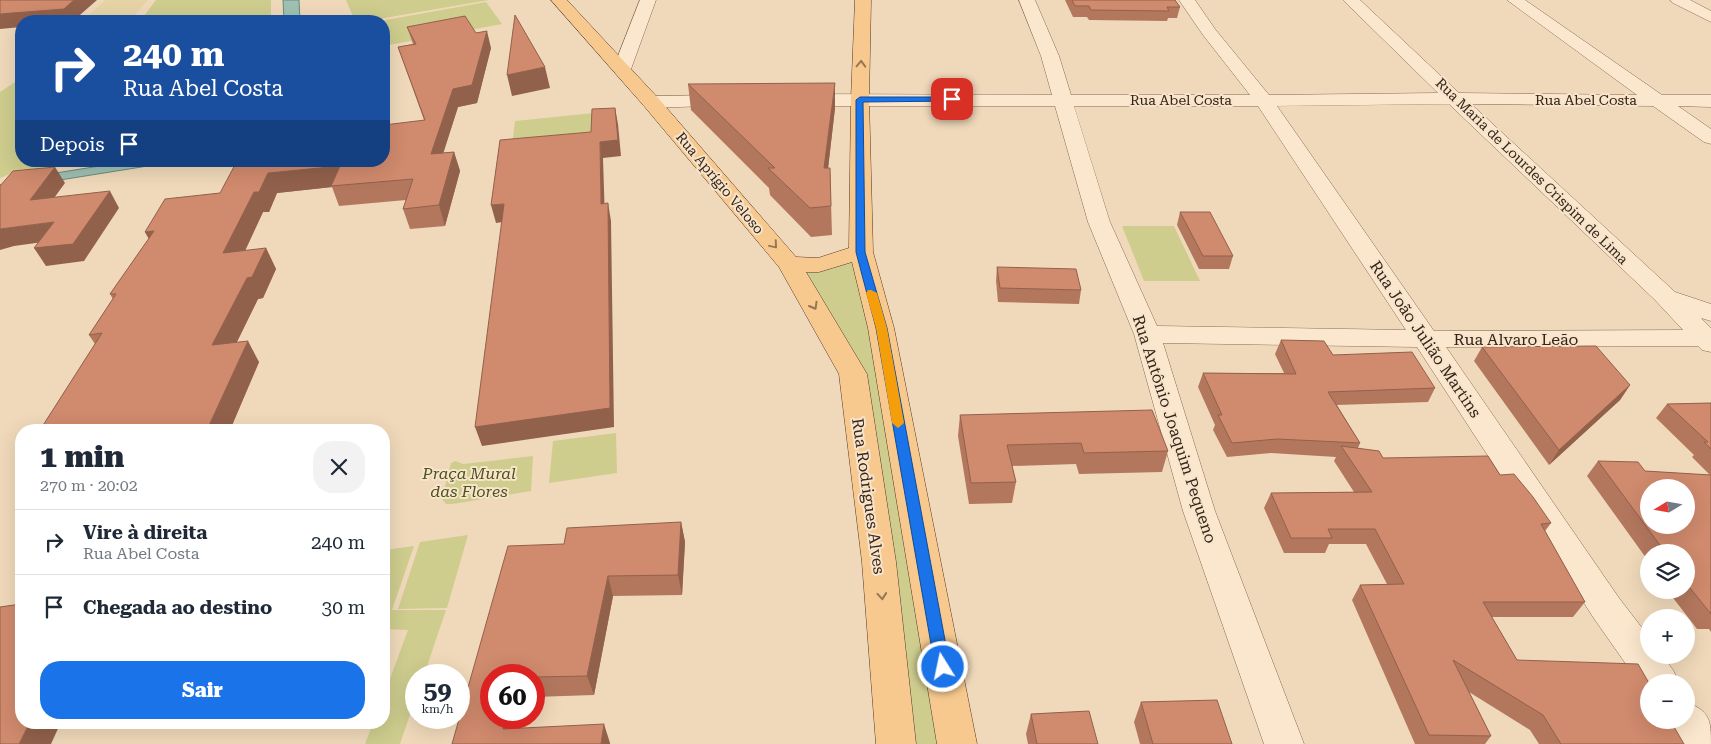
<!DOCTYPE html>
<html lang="pt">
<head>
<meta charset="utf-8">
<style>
  :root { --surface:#fff; --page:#f2f2f3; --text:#1f2937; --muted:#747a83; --line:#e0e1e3; --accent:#1a73e8 }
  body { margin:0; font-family:"Roboto Serif",serif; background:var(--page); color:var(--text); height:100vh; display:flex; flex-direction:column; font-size:19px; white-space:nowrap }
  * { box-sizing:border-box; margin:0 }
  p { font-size:16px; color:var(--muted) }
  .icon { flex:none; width:28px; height:28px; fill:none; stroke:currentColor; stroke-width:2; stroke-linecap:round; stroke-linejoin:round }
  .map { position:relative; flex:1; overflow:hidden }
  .panel { position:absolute; left:15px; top:424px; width:375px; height:305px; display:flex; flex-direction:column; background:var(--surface); border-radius:20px; box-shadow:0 5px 20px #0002 }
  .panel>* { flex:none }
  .guide { position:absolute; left:15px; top:15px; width:375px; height:152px; border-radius:20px; box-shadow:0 5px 20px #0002; background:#1a4fa0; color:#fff; overflow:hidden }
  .needle { width:32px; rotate:259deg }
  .buttons { position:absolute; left:1640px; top:479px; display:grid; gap:10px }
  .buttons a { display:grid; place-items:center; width:55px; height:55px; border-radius:50%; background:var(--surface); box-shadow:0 5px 20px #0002; font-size:25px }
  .speed { position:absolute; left:405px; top:664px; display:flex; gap:10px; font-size:25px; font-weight:700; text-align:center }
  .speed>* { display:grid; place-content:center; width:65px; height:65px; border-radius:50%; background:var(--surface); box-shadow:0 5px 20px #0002; line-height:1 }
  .speed small { font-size:12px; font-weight:400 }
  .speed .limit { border:8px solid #d22; background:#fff; color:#111 }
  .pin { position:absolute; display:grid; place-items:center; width:42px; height:42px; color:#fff; margin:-21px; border-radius:10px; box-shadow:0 2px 8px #0006 }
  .me { position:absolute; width:55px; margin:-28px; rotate:350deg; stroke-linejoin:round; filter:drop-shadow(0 0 4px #0008) }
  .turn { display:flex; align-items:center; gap:18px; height:105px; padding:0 25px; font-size:22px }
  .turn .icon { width:65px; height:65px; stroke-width:2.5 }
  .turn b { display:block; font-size:35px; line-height:42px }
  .then { display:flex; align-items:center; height:48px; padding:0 25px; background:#0003; gap:10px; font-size:19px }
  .round { display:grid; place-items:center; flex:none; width:52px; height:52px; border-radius:20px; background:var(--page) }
  .overview { display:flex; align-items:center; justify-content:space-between; height:85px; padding:0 25px }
  h1 { font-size:30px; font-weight:800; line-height:38px }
  .primary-button { display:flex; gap:10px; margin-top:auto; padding:10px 25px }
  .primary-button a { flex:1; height:58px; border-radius:20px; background:var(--accent); color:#fff; font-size:20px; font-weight:800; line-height:58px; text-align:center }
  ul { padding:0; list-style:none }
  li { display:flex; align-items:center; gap:15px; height:65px; padding:0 25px; border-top:1px solid var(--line) }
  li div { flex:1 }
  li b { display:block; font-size:19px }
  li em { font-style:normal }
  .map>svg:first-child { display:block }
  .farmland { fill:#e6d4a7 }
  .green { fill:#cecd8e }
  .water { fill:#9fc0b2; stroke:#668d7f }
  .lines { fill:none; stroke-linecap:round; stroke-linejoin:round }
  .minor-casing { stroke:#876954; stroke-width:1 }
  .major-casing { stroke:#543829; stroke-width:1 }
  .minor { fill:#fbe7cd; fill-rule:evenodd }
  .major { fill:#f7c98e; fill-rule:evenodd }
  .wall { fill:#b3775e }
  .shaded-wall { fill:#92614c }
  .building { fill:#d08a6d; stroke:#92614c; fill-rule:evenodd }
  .oneway { stroke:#967654 }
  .route { fill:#1a73e8; stroke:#114b97 }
  .slow { fill:#f59e0b }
  .labels { text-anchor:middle; stroke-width:4; stroke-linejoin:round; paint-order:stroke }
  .far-street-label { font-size:14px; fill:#35241a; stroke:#f7e4ca }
  .street-label { font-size:16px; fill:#35241a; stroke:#f7e4ca }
  .park-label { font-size:16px; font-style:italic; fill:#4c531f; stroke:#f7e4ca }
</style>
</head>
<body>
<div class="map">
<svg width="1711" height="744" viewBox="0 0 1711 744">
  <rect width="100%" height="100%" fill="#f0d9ba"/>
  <polygon class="farmland" points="105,0 148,0 131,19 83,21"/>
  <g class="green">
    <polygon points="156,0 271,0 271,21 140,21"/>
    <polygon points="346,0 489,0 367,21 355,21"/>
    <polygon points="486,2 502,24 384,46 384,21 380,21"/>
    <polygon points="21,78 21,161 86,161 12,173 0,178 0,92"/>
    <polygon points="594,113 594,147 511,155 515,121"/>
    <polygon points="1122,226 1174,226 1200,281 1144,281"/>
    <polygon points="853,261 872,323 941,744 906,744 859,375 801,273"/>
    <polygon points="616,433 617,473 549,483 553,441"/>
    <polygon points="533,456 531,491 453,504 446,504 442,499 451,463 455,461 463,464"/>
    <polygon points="468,535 447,608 398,609 420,542"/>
    <polygon points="414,546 392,610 446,610 424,675 416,675 416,697 400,744 365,744 373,723 384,722 384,695 408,630 384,629 384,550"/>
  </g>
  <g class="water">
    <polygon points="283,0 299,0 300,21 284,21"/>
    <polygon points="131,161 179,161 16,187 0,194 0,185 12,180"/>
  </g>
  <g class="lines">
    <g class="minor-casing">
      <g id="minor">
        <polygon points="640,0 656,0 631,69 628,73 622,74 616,73 613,69"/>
        <path d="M1019,0H1035L1059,56L1071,95H1250L1203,35L1179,0H1195L1215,29L1269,95L1438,93L1343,0H1360L1459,93L1637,95L1507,0H1525L1662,95H1711V107L1678,106L1711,129V144L1704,142L1653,106L1471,104L1675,292L1711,304V321L1701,318L1711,328V352L1702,350L1698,346L1446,347L1619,598L1649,637V655H1662L1673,670L1679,682H1649V695L1647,694L1595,620L1417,347L1163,343L1215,511L1304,744H1264L1183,511L1134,334L1088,222L1055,106H798L791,104L789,100L791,96L798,94L1052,95L1041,56ZM1449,104L1655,300L1683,330L1434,331L1277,106ZM1074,106H1258L1406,330L1157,326L1110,222Z"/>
        <polygon points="1670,0 1690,0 1711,11 1711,22 1673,3"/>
        <polygon points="727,95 734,97 736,101 734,105 651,108 644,106 642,102 644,98 651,96"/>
        <path d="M1686,702C1710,711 1711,720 1711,744H1680L1666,720H1686Z"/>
      </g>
    </g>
    <g class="major-casing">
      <polygon id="major" points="551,0 567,0 658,98 796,257 818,258 849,248 851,99 855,0 871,0 869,99 873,252 894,328 977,744 937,744 868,328 852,262 819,272 806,272 867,374 896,562 916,744 876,744 862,562 839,374 779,267 644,106"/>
    </g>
    <use href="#minor" class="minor"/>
    <use href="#major" class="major"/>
  </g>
  <g class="wall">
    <polygon points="1065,0 1175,0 1180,7 1177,18 1168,18 1167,21 1089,20 1087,17 1073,17"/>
    <polygon points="407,27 476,33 491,48 477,103 458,107 443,153 454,152 460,171 445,226 410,229 403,209 406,200 339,206 332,187 277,193 269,212 263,212 245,251 266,248 276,269 263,298 258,299 237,342 259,362 230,430 40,430 95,344 89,335 113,299 110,294 149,239 145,232 424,120 398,47 413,44"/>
    <polygon points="688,84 835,108 828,168 830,168 832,235 811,237 770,195 769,188 691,110"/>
    <polygon points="1180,212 1233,256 1229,269 1199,269 1177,225"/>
    <polygon points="997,267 1081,290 1079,304 998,302 996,281"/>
    <polygon points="1281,340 1333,355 1435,388 1428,402 1337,405 1360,443 1358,448 1383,458 1500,475 1551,523 1545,531 1585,602 1573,617 1492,617 1517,660 1684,744 1539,744 1530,730 1469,692 1491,736 1485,744 1415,744 1352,600 1360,585 1387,584 1366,544 1329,544 1325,553 1284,553 1264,508 1271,493 1354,492 1334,461 1336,457 1271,453 1227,457 1213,430 1215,425 1198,387 1203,373 1284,373 1275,354"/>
    <polygon points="1482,347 1630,385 1620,400 1549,465 1474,361"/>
    <polygon points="1711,403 1711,632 1709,629 1697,629 1667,590 1686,590 1686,552 1649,552 1649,562 1587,476 1598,461 1645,471 1710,475 1692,457 1694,455 1656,418 1667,404"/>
    <polygon points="960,415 1168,451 1162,472 1079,474 1076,464 1012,466 1016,482 1012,503 969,504 958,436"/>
    <polygon points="681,522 685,542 682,595 613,596 594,695 534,697 534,675 491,675 491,718 520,718 517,728 610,743 452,744 564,544"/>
    <polygon points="1141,702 1232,744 1140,744 1134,722"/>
    <polygon points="1031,714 1098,744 1028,744 1026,734"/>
  </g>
  <g class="shaded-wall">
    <polygon points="74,0 97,0 73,21 21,21 21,27 0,29 0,14"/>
    <polygon points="487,31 491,48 477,103 458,107 437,173 431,154 453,89"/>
    <polygon points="545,67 550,88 512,96 507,75"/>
    <polygon points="835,83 835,108 825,195 824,168"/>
    <polygon points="615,108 618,124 621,156 603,158 605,221 601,204 600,142"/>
    <polygon points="454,152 460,171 445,226 439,205"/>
    <polygon points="340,166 331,186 332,187 277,193 269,212 263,212 234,274 223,253 254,192 268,173"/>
    <polygon points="55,167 65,183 41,216 30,200"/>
    <polygon points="110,191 119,208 84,261 46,266 34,248"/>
    <polygon points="608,203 611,221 614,427 482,446 475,427"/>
    <polygon points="504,204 509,221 496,223 491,205"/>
    <polygon points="54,222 65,239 14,246 0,250 0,229"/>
    <polygon points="154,231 157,253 145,232"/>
    <polygon points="266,248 276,269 263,298 258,299 225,366 212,345 247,278"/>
    <polygon points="248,341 259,362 230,430 207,430"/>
    <polygon points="1630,385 1620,400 1549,465 1559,450"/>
    <polygon points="681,522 685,542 682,595 678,575"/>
    <polygon points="608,576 613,596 594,695 587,676"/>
    <polygon points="506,718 520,718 513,744 503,729"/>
    <polygon points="30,722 61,722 51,744 19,744"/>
    <polygon points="604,724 610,743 610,744 601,744"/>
  </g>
  <g class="building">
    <polygon points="0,0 74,0 64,9 0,14"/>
    <polygon points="1072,0 1175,0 1180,7 1167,7 1169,11 1091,10 1089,6 1075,6"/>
    <polygon points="515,15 545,67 507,75"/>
    <polygon points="465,16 476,33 487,31 472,85 453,89 431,154 454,152 439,205 403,209 413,179 331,186 340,166 268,173 259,192 254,192 223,253 266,248 252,277 247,278 212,345 248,341 207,430 122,430 125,426 90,430 40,430 102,333 89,335 116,294 110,294 154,231 145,232 165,199 220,193 237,161 384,161 384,125 425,120 398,47 416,44 407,27"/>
    <polygon points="835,83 824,168 830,168 831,206 810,208 768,168 775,168 688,84"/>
    <polygon points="615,108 618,140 600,142 601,204 608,203 610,408 475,427 504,204 491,205 500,140 591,132 592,109"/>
    <polygon points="55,167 30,200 110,191 73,244 34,248 54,222 0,229 0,186 13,171"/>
    <polygon points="1180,212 1210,212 1233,256 1203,256"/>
    <polygon points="997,267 1076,269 1081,290 1000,288"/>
    <polygon points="1281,340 1324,341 1333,355 1412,352 1435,388 1328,392 1360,443 1277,439 1232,443 1218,415 1222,415 1203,373 1296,374"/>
    <polygon points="1596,346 1630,385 1559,450 1482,347"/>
    <polygon points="1711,403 1711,449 1704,442 1708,442 1667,404"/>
    <polygon points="1152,410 1168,451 1084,453 1081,443 1007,445 1016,482 971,483 960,415"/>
    <polygon points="1341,446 1379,451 1383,458 1488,456 1500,475 1514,474 1533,497 1551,523 1541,524 1585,602 1483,602 1517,660 1638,664 1649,683 1649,720 1670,720 1684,744 1561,744 1543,715 1453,660 1491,736 1429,735 1360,585 1404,584 1375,529 1328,529 1332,538 1291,538 1271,493 1372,492"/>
    <path d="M1598,461L1638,462L1645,471L1711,475V614L1686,583V552H1665ZM1649,488H1686V525H1649Z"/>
    <polygon points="681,522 678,575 608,576 587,676 534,677 534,675 491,675 491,718 506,718 503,729 604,724 601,744 452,744 508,546 564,544 567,528"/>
    <polygon points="21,604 21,722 30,722 19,744 0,744 0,607"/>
    <polygon points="1217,700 1232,744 1153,744 1141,702"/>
    <polygon points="1089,711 1098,744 1037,744 1031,714"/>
  </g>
  <defs><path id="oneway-chevron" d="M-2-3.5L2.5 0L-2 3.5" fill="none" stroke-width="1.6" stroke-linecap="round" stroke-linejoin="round" transform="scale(1.25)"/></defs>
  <g class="oneway">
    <use href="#oneway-chevron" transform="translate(861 64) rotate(-88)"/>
    <use href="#oneway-chevron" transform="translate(774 245) rotate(50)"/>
    <use href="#oneway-chevron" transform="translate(814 306) rotate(60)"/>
    <use href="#oneway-chevron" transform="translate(882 596) rotate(85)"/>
  </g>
  <polygon class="route" points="952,97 956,99 955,101 863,102 865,252 887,328 950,667 948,672 943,674 937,672 935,667 876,328 856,252 856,100 860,97"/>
  <polygon class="slow" points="868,290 871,290 877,293 887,328 904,423 898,428 892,423 876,328 866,293"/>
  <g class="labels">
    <g class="far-street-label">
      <text x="1181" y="105">Rua Abel Costa</text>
      <text x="1586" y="105">Rua Abel Costa</text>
      <text transform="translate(1532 171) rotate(44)" y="5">Rua Maria de Lourdes Crispim de Lima</text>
      <text transform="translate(720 183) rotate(50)" y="5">Rua Aprígio Veloso</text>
    </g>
    <g class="street-label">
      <text transform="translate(1426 339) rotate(56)" y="6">Rua João Julião Martins</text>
      <text x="1516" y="345">Rua Alvaro Leão</text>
      <text transform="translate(1175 429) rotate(72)" y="6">Rua Antônio Joaquim Pequeno</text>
      <text transform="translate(869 496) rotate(82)" y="6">Rua Rodrigues Alves</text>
    </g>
    <g class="park-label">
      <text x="469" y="479">Praça Mural<tspan x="469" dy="18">das Flores</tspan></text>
    </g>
  </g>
</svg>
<div class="buttons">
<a><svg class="needle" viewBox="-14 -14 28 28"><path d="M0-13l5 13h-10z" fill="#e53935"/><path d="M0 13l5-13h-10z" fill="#747a83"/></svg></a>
<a><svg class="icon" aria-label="layers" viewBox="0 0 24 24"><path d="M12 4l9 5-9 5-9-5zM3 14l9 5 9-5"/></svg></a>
<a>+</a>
<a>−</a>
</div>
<div class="speed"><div>59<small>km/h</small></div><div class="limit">60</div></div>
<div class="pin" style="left:952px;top:99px;background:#d93025"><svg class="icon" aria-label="arrive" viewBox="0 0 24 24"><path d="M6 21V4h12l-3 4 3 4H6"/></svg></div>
<svg class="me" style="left:943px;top:667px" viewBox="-20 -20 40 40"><circle r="17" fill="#1a73e8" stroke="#fff" stroke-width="3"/><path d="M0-11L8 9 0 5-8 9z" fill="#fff"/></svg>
<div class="guide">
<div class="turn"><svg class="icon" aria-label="right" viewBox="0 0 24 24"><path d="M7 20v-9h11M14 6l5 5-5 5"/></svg><div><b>240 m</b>Rua Abel Costa</div></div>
<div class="then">Depois<svg class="icon" aria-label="arrive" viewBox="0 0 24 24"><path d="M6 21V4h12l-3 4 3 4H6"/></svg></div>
</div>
<section class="panel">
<div class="overview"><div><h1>1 min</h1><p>270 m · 20:02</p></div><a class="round"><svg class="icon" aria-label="close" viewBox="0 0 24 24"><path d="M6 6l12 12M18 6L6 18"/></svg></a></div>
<ul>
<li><svg class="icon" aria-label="right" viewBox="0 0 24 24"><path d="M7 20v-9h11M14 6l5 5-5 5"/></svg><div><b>Vire à direita</b><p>Rua Abel Costa</p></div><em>240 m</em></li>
<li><svg class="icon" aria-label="arrive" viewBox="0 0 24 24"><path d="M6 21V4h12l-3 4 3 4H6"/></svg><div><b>Chegada ao destino</b></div><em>30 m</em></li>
</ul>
<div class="primary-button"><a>Sair</a></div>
</section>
</div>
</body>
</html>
